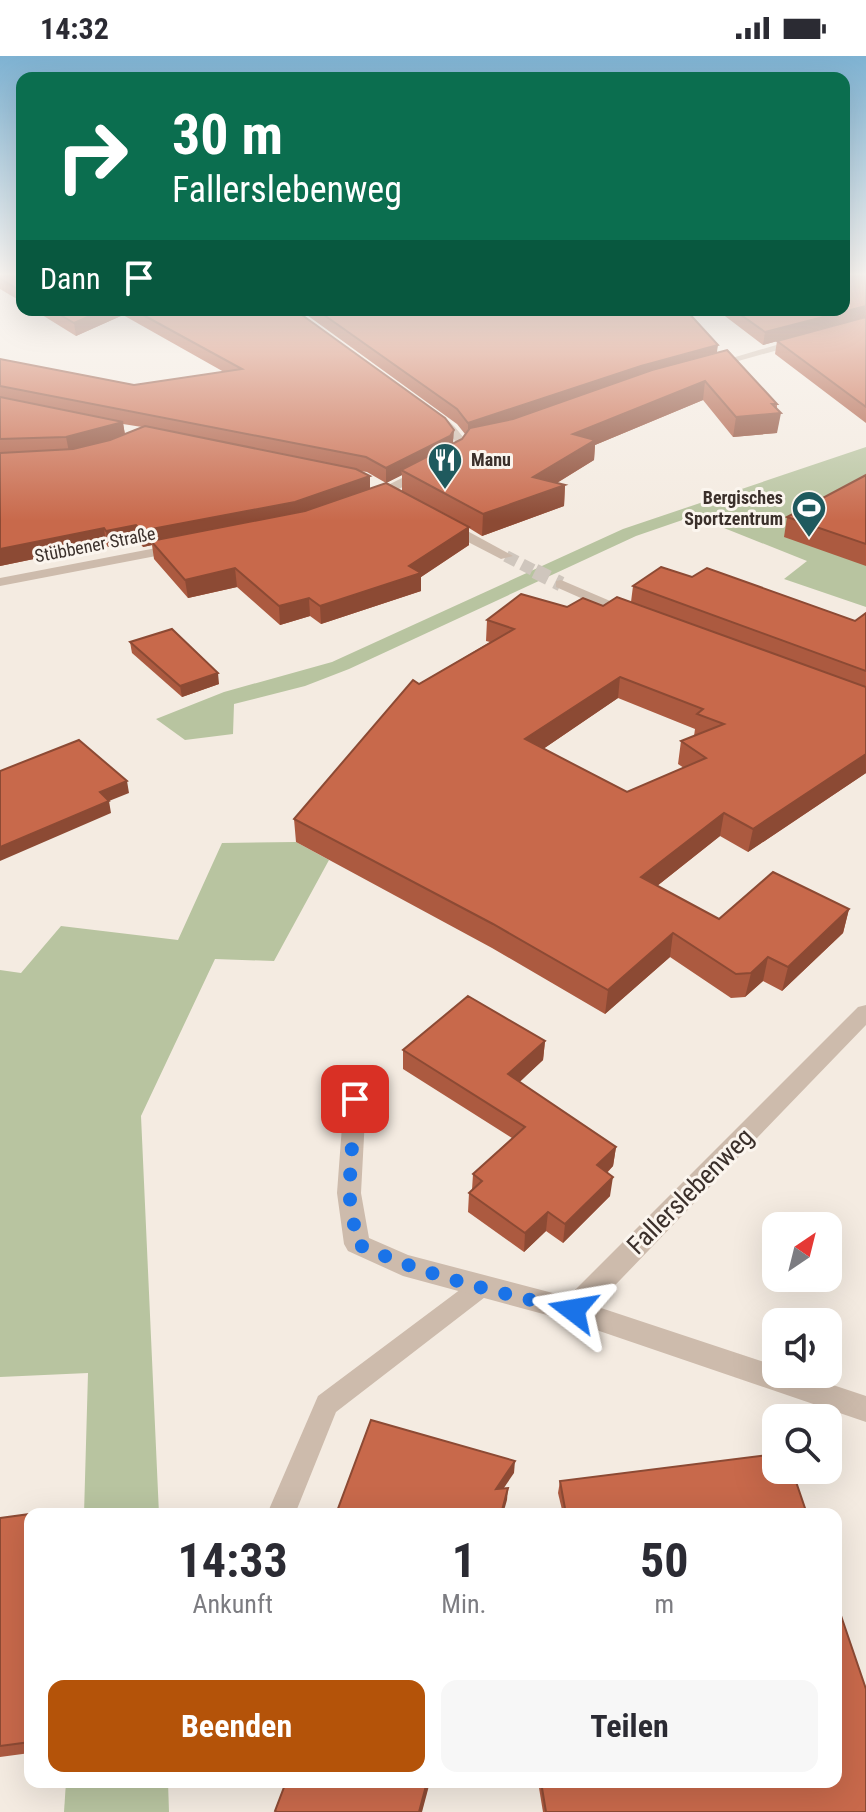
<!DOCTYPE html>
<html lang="de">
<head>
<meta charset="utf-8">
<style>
  :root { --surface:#fff; --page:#f7f7f7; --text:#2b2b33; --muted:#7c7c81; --accent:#b45309 }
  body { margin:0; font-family:"Roboto Condensed",sans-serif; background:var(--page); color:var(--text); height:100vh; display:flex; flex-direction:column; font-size:30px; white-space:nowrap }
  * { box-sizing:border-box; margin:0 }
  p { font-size:26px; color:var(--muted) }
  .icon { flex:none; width:44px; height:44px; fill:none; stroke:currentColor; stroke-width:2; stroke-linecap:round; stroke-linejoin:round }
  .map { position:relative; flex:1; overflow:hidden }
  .side { position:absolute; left:24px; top:1452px; width:818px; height:280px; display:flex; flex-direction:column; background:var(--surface); border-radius:16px; box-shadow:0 8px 32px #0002 }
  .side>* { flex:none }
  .banner { position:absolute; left:16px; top:16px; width:834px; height:244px; border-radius:16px; box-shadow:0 8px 32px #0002; background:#0b6e4f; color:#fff; overflow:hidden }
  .needle { width:52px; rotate:35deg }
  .tools { position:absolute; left:762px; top:1156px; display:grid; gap:16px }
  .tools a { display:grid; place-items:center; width:80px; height:80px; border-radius:16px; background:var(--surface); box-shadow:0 8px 32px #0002; font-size:40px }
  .pin { position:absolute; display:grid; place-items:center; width:68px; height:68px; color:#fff; margin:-34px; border-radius:16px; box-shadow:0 4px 12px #0006 }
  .me { position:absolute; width:88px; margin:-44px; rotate:284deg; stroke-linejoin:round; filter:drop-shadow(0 0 6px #0008) }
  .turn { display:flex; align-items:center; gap:28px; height:168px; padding:0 24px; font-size:36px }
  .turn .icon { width:104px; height:104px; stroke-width:2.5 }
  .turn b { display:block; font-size:56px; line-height:68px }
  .then { display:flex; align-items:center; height:76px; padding:0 24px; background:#0003; gap:16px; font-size:30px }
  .eta { display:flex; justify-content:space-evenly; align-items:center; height:136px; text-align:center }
  .eta b { font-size:48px; font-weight:700; line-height:56px }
  .button { display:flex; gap:16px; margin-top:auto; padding:16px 24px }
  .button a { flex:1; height:92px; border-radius:16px; background:var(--accent); color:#fff; font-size:32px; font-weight:700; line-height:92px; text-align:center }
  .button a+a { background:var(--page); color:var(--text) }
  .status { display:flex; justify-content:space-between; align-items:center; height:56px; padding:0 40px; background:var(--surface); direction:ltr }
  .status svg { height:22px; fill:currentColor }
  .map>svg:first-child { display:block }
  .green { fill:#b8c4a0 }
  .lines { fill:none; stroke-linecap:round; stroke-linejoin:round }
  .minor-tunnel-far1 { stroke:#cfc6bd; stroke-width:12; stroke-dasharray:12 6; stroke-linecap:butt }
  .minor-tunnel { stroke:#cfc6bd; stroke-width:15; stroke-dasharray:15 8; stroke-linecap:butt }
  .service { fill:#cdbbac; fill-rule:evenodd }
  .minor { fill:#cdbbac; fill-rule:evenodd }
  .tertiary { fill:#cdbbac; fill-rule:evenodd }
  .wall { fill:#ac5a40; fill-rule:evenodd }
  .shaded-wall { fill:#8c4a34 }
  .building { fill:#c8694b; stroke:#8c4a34; stroke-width:2; fill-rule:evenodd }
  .route { stroke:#1a73e8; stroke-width:14; stroke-dasharray:0 25.2 }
  .labels { text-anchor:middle; stroke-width:6; stroke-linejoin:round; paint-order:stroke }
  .far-poi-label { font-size:18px; font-weight:bold; fill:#3b302b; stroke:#fbf5ee; text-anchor:start }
  .far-street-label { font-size:18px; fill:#3b302b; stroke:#fbf5ee }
  .near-street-label { font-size:26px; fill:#3b302b; stroke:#fbf5ee }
</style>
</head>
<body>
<div class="status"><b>14:32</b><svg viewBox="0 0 49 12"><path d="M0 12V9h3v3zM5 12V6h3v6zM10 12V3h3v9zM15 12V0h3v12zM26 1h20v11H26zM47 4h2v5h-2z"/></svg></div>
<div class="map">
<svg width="866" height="1756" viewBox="0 0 866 1756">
  <rect width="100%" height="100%" fill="#f4ebe1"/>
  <g class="green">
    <polygon points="866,391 866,551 784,523 807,505 694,460 636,480 349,613 305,630 234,648 233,678 185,684 156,663 224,636 332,606 623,473"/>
    <polygon points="296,786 329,804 274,905 215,903 141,1060 159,1458 84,1458 88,1317 0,1321 0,914 21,917 61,870 178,884 222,787"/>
    <polygon points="66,1726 168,1726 169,1756 64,1756"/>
  </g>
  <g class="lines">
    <polyline class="minor-tunnel-far1" points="506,500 539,517"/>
    <polyline class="minor-tunnel" points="535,515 561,528"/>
    <polygon class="service" points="481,1221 489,1224 493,1231 489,1238 336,1356 295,1458 267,1458 318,1340 473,1224"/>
    <g class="minor">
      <polygon points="803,281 806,286 710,313 705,310"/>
      <polygon points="439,465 449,465 513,500 501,503 439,471"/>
      <polygon points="561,524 636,556 638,559 631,563 626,562 556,531 556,525"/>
      <polygon points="866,949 866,969 595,1250 776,1310 776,1318 800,1318 866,1340 866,1366 573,1266 403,1220 348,1195 344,1188 337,1137 344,1043 347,1037 355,1034 363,1037 366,1043 361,1137 369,1182 408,1199 568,1241 858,951"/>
    </g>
    <g class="tertiary">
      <path d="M428,357C445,356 457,373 467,386L469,388L460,401L374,446H366V440L452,397L457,388L447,374L428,361Z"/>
      <polygon points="177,488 182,489 182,495 0,530 0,522"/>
    </g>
  </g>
  <g class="wall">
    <polygon points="0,220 22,220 22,246 0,233"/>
    <polygon points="866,220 866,367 775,298 777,285 816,274 763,289 717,254 844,254"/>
    <path d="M34,254H295L453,388L462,383L465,378L457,368L300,254H686L717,296L777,348V377L733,381L703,344L595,389L594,404L557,427L565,429L564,450L482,480L469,472V489L421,521V535L321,568L310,560L280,569L237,531L188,542L154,503L152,489L143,491L138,485L108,491L106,488L0,510V303L134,329L224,316L123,259L76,280ZM123,368L142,371L125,378ZM360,415L367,416L386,427L402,419V435L370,432Z"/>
    <polygon points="866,419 866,510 784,481 787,461"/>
    <path d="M692,521L855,565L866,557V717L748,796L720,780L657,830L719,863L849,853L843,877L782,935L763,925L745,941L731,942L670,901L605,958L492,892L296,786L294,763L419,628L490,586L486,585L487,564L567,551L603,550L631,546L633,530ZM618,642L695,673L694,680L681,685L678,708L684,712L627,736L543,693Z"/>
    <polygon points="130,586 219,628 182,641 132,597"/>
    <polygon points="545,985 543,1004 519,1026 616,1091 613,1110 607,1117 610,1140 563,1187 546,1175 524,1196 468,1156 469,1137 472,1134 473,1118 512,1082 403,1013 403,994"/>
    <polygon points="560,1425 807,1458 563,1458 558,1437"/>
    <polygon points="30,1458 30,1697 0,1701 0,1462"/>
    <polygon points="538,1726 836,1726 866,1756 543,1756"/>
  </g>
  <g class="shaded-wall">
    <polygon points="866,250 866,261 763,289 765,276"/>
    <polygon points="104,254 122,254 123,259 76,280 74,267"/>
    <polygon points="718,289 716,302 468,382 468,367 641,310"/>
    <polygon points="705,325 703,344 595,389 594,404 537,439 565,429 564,450 482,480 483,458 533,421 573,378"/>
    <polygon points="781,357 777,377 733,381 736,361"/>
    <polygon points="123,366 125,380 69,396 66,381"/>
    <polygon points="454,374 453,388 401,414 402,419 386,427 386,412"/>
    <polygon points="370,420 370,435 296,461 151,485 152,489 143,491 141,475"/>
    <polygon points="136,469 138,485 108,491 106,475"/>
    <polygon points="469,471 469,489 421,521 421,535 321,568 320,550 409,510"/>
    <polygon points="104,472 106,488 0,510 0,493"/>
    <polygon points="235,512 237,531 188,542 185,524"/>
    <polygon points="309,542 310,560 280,569 279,550"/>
    <polygon points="218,617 219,628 182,641 180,630"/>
    <polygon points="620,621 618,642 524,706 525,683"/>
    <polygon points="866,698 866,717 748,796 753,773"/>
    <polygon points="127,725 129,737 109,745 111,757 0,805 0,791 100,736"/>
    <polygon points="724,757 720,780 638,845 641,821"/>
    <polygon points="849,853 843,877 782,935 788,911"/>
    <polygon points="673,877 670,901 605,958 608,934"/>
    <polygon points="768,901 763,925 745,941 751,917"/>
    <polygon points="545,985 543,1004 507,1038 508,1018"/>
    <polygon points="616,1091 613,1110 594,1129 597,1109"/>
    <polygon points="613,1121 610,1140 563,1187 565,1168"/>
    <polygon points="548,1156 546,1175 524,1196 525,1177"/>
    <polygon points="515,1405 514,1417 495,1445 496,1433"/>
    <polygon points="508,1432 507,1444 503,1458 501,1458"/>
    <polygon points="427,1726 430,1726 422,1756 419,1756"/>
  </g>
  <g class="building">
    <polygon points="0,220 22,220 22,236 0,222"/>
    <polygon points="844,220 866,220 866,250 765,276 734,254 844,254"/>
    <polygon points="52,254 104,254 74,267"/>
    <polygon points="134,254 295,254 445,362 454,374 450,380 386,412 366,401 0,330 0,303 134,329 242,313"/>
    <polygon points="317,254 686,254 718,289 641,310 468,367 457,353"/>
    <polygon points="866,261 866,351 777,285"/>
    <polygon points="727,294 777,348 772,348 781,357 736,361 705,325 573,378 595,384 533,421 565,429 483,458 401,414 462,383 470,372 513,363 652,314"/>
    <polygon points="0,341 123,366 66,381 0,383"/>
    <polygon points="145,370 356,413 370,420 295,446 141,475 136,469 106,475 104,472 0,493 0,397 73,393 110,384"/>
    <polygon points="866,419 866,488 787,461"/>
    <polygon points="386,427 469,471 409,510 421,517 320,550 309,542 279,550 235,512 185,524 151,485 305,455"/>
    <polygon points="661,511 692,521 707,512 855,565 866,557 866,615 633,530"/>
    <path d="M521,538L567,551L583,542L603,550L617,541L866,631V698L753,773L724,757L641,821L719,863L773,816L849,853L788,911L768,901L751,917L736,918L673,877L608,934L493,868L294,763L413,624L419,628L514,573L487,564ZM620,621L703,653L697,658L724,668L681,685L706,702L627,736L525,683Z"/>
    <polygon points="172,573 218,617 180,630 130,586"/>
    <polygon points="79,684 127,725 100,736 109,745 0,791 0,715"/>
    <polygon points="468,940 545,985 508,1018 616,1091 597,1109 613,1121 565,1168 548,1156 525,1177 469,1137 482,1125 473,1118 525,1071 403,994"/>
    <polygon points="371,1364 515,1405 496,1433 508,1432 501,1458 336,1458"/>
    <polygon points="776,1398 776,1414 792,1414 807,1458 566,1458 560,1425"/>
    <polygon points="63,1455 63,1458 34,1458"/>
    <polygon points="30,1458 30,1686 0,1690 0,1462"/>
    <polygon points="836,1545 866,1633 866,1756 546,1756 541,1726 836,1726"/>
    <polygon points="286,1726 427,1726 419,1756 277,1756 275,1755"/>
  </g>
  <linearGradient id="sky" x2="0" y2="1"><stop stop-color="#7eb2d2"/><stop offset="0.47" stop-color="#faf6f2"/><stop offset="1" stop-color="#faf6f2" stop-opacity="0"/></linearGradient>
  <rect width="866" height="465" fill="url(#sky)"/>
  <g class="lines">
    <path class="route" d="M355,1043L349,1137L357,1188C428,1221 498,1236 573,1254"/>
  </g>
  <defs>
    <g id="restaurant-pin" transform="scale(1.8)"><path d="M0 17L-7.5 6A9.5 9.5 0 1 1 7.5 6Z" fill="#1f5a5e" stroke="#fbf5ee"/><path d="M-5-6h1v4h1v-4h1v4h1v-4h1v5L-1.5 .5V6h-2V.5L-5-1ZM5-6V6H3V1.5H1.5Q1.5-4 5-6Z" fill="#fff"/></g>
    <g id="stadium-pin" transform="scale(1.8)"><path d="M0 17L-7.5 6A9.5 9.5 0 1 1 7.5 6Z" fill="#1f5a5e" stroke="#fbf5ee"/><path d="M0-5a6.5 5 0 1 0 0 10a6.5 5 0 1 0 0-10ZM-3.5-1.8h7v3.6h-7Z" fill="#fff"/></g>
  </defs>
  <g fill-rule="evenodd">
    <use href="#restaurant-pin" x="445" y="404"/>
    <use href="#stadium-pin" x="809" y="452"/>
  </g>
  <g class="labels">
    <g class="far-poi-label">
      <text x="471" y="410">Manu</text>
      <text x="783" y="448" text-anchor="end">Bergisches<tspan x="783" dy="21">Sportzentrum</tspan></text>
    </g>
    <g class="far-street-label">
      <text transform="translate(95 489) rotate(-11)" y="6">Stübbener Straße</text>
    </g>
    <g class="near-street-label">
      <text transform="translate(690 1135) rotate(-45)" y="9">Fallerslebenweg</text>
    </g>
  </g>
</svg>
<div class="tools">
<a><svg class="needle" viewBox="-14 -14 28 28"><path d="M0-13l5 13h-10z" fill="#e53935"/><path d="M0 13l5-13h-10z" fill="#7c7c81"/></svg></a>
<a><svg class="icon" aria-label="sound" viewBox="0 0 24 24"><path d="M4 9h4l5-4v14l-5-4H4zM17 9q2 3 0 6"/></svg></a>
<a><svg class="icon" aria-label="search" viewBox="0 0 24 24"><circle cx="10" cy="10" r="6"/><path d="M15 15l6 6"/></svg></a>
</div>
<div class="pin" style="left:355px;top:1043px;background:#d93025"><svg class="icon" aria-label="arrive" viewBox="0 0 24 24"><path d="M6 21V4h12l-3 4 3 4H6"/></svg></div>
<svg class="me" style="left:573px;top:1254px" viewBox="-20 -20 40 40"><path d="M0-17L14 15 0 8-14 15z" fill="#1a73e8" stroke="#fff" stroke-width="4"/></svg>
<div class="banner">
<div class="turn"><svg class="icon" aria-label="right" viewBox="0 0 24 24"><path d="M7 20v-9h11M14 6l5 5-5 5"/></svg><div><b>30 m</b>Fallerslebenweg</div></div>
<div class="then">Dann<svg class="icon" aria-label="arrive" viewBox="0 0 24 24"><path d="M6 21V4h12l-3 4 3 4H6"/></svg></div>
</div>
<section class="side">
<div class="eta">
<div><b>14:33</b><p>Ankunft</p></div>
<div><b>1</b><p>Min.</p></div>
<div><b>50</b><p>m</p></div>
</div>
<div class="button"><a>Beenden</a><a>Teilen</a></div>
</section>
</div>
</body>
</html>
